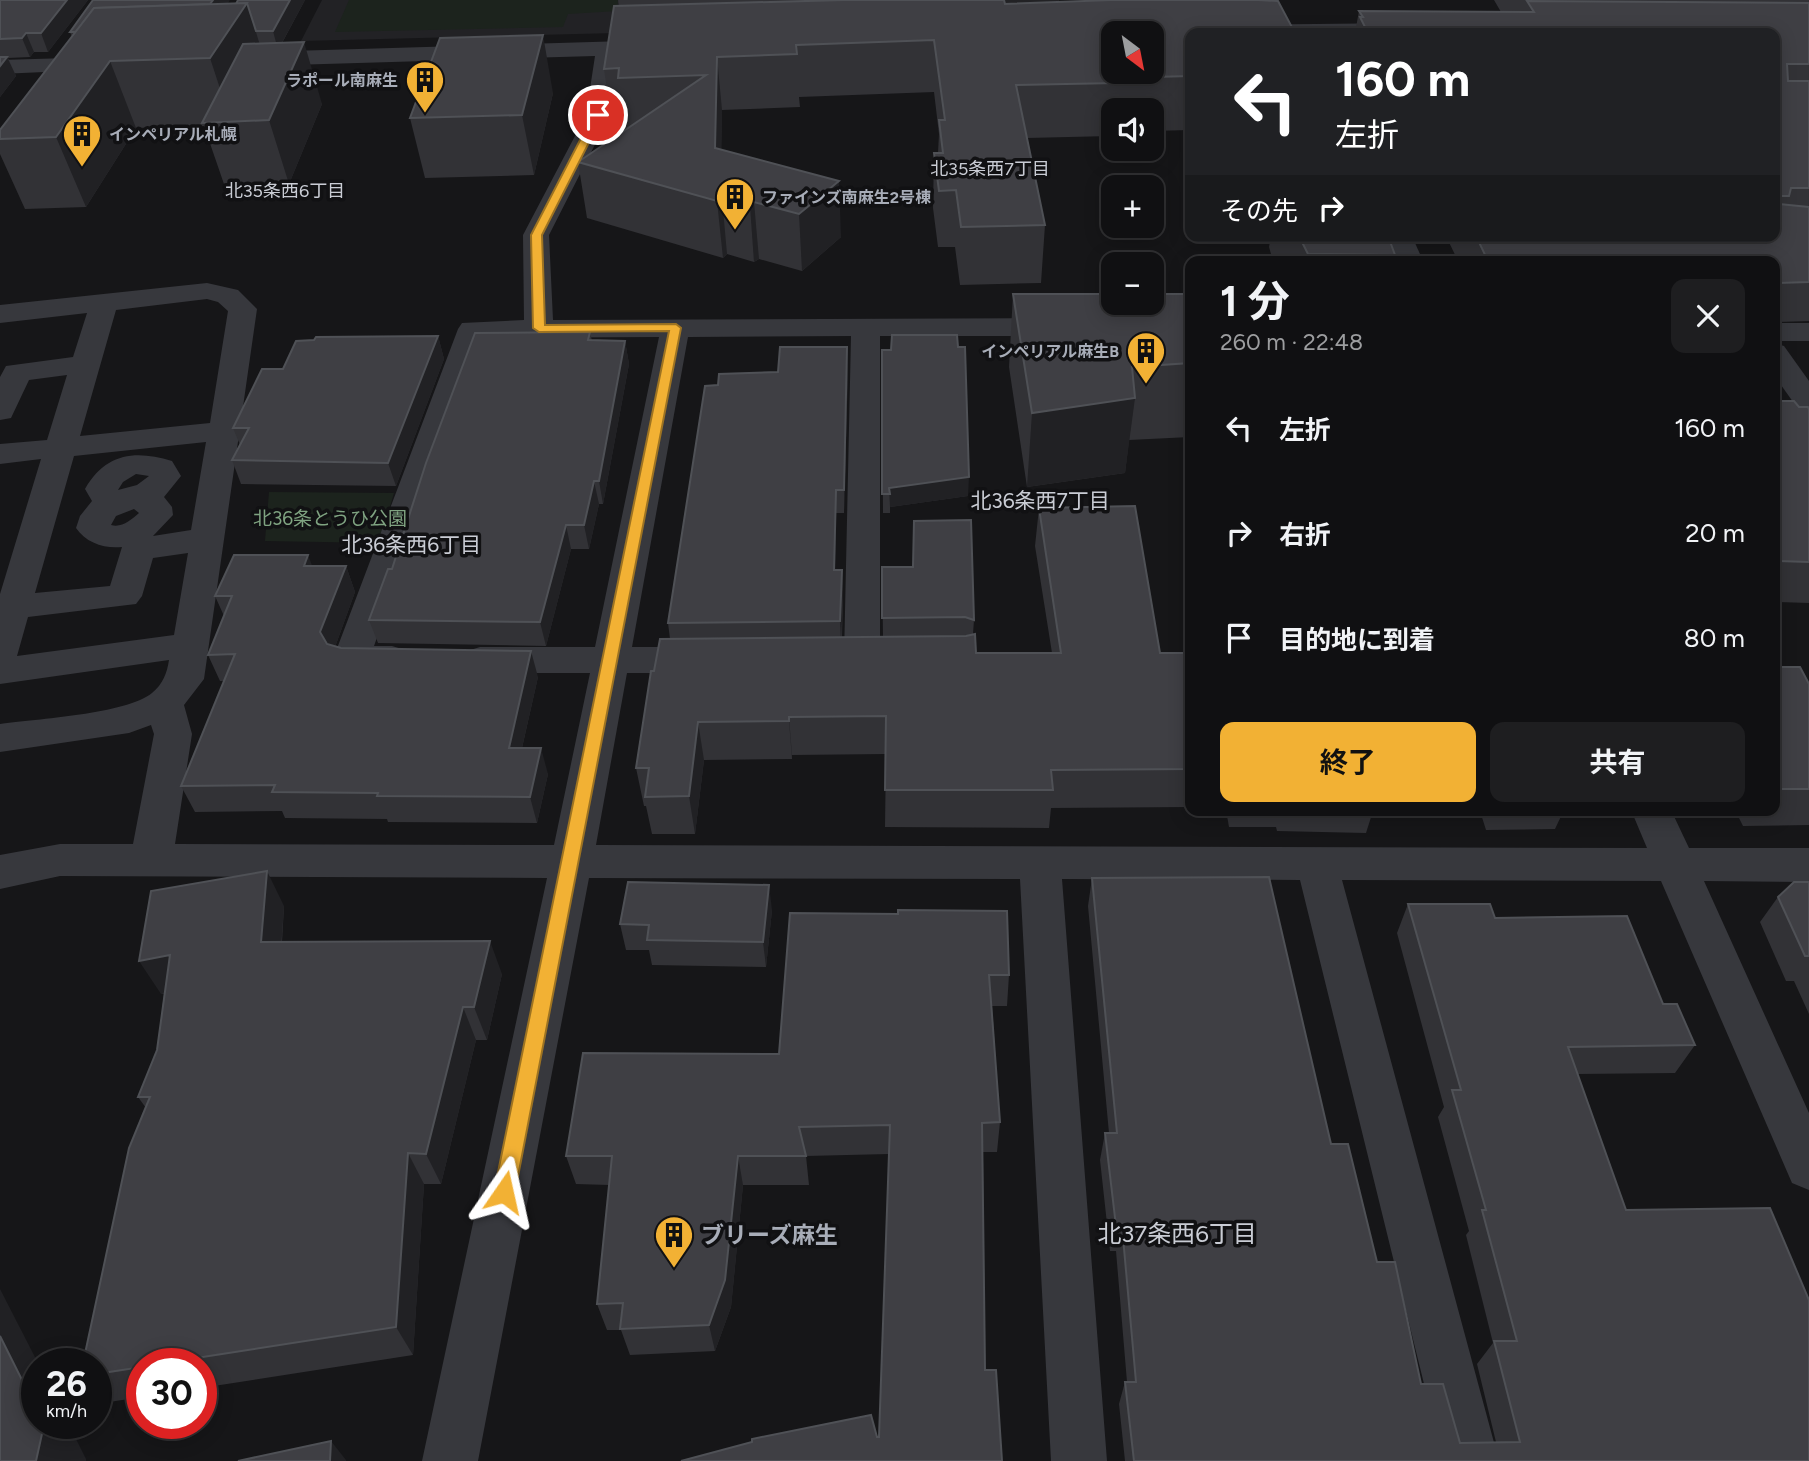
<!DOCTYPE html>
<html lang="ja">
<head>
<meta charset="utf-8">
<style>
  :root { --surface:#101012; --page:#1e1e20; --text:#f1f3f6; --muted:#9c9d9f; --line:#303032; --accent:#f2b134 }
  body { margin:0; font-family:Figtree,"Noto Sans JP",sans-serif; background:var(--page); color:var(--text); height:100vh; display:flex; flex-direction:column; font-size:26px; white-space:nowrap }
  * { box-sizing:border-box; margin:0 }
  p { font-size:23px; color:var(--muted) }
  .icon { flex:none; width:38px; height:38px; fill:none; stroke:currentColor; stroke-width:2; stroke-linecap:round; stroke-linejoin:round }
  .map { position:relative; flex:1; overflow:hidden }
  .sheet { position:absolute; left:1185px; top:256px; width:595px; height:560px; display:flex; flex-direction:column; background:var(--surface); border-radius:14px; box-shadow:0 4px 18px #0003,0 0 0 2px var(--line) }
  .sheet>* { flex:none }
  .guide { position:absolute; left:1185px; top:28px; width:595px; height:214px; border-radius:14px; box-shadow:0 4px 18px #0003,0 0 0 2px var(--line); background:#202124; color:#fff; overflow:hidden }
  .needle { width:46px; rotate:148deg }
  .tools { position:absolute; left:1101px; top:21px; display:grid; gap:14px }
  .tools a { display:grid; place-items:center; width:63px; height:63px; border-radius:14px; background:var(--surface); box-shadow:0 4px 18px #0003,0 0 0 2px var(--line); font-size:35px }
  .speed { position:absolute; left:21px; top:1348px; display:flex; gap:14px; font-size:35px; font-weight:700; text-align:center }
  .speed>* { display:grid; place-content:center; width:91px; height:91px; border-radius:50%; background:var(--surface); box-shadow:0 4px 18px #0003,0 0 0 2px var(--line); line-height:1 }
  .speed small { font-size:18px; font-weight:400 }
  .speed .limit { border:10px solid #d22; background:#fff; color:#111 }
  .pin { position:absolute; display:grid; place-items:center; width:60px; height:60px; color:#fff; margin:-30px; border:4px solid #fff; border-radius:50%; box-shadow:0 2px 7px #0007 }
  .me { position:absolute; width:77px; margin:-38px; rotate:11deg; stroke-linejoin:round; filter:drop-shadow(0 0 5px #0008) }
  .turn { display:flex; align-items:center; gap:24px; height:147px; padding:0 35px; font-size:32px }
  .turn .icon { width:91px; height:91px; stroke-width:2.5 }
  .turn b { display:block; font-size:49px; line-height:60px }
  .then { display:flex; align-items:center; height:66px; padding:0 35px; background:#0003; gap:14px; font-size:26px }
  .round { display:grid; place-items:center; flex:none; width:74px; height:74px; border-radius:14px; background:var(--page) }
  .headline { display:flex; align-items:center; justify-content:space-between; height:119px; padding:0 35px }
  h1 { font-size:42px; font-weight:700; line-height:52px }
  .primary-button { display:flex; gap:14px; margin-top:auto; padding:14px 35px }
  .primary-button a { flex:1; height:80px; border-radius:14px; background:var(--accent); color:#111; font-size:28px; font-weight:700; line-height:80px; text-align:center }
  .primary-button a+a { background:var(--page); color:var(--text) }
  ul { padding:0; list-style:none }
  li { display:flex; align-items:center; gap:21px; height:105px; padding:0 35px }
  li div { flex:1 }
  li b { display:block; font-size:26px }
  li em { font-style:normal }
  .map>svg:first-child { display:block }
  .built { fill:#222225 }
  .green { fill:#1c231d }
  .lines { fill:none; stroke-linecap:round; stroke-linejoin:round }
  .minor { fill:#37383d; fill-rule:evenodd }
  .wall { fill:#323236 }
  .shaded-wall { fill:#212124 }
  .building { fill:#3f3f44; stroke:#4f5156; stroke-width:2; fill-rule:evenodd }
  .route { fill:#f2b134; stroke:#9d7322; stroke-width:2 }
  .labels { text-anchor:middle; stroke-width:7; stroke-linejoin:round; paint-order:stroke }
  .far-poi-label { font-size:16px; font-weight:bold; fill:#a8adb8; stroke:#111113; text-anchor:end }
  .far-neighbourhood-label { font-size:18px; fill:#c9ccd4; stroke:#111113 }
  .park-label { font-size:19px; fill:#7fa381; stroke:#111113 }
  .neighbourhood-label { font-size:21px; fill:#c9ccd4; stroke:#111113 }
  .near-poi-label { font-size:23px; font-weight:bold; fill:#a8adb8; stroke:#111113; text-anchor:start }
  .near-neighbourhood-label { font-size:24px; fill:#c9ccd4; stroke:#111113 }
</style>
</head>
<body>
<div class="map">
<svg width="1809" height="1461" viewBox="0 0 1809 1461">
  <rect width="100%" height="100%" fill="#161618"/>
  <polygon class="built" points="322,0 1059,0 1061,19 1049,22 301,41"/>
  <g class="green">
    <polygon points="349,0 618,0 617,11 568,14 563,27 335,32"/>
    <polygon points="269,492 394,493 379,543 265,541"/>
  </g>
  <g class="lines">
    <g class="minor">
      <polygon points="1406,23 1414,24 1417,29 1414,33 1190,33 1190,39 1152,39 1152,33 1128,33 1131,28 1139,26"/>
      <path d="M659,40L667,42L670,47L667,52L617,55L610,115L549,235L553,320L1062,318L1072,321L1076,327L1072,333L1062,336H880V658L875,667L862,671L849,667L844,658L851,336L688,337L632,647H707L720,651L725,660L720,669L707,673H627L596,845L1647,848L1631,810H1671L1689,848H1809V882L1704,881L1809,1113V1190L1792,1183L1661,881L1342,880L1499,1461H1443L1300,880L1062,879L1107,1461H1051L1020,879L589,878L478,1461H422L547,878L60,876L0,889V855L60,844H133L154,734L151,725L129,733L0,752V724C36,719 126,714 152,693C163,684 167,673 169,660L0,684V594L41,459L0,464V444L47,440L67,375L29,380L11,418L0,420V377L6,366L73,357L87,313L0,323V305L207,283L238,290L257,309L204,679L184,705L192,734L175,844L554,845L590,673H480L467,669L462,660L467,651L480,647H595L659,337L483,338L374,646H392L405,650L410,659L405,668C384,674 359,674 338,668L333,659L458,329L462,323L524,320L523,235L586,115L595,56L257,66L249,64L246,59L249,54L257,52ZM207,299L218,302L228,311L210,423L80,436L116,310ZM206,442L191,530L153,536L173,515L172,507L164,497L181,476L172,461C135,450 106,453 85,489L92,501L80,516L76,528C86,543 105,549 122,547L110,586L35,593L74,456ZM136,474L149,476L137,485L118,490L123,482ZM134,509L139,513C131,520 122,528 111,525L116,516ZM188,553L174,635L17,656L28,617L136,604L142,596L153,558Z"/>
      <polygon points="103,57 111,59 114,64 111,69 0,74 0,60"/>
      <polygon points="1386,236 1412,236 1423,261 1396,261"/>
      <rect x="1774" y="323" width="35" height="18"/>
      <polygon points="1774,343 1784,346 1809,381 1809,412 1798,409 1774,375"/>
    </g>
  </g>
  <g class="wall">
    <polygon points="0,0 88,0 48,52 34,52 30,57 8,58 16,76 0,97"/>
    <polygon points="305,0 282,43 322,104 289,184 225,187 204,126 136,128 86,207 25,209 0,154 0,130 72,37 70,32 228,4"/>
    <polygon points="618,0 1004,0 1005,4 1094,1 1094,0 1258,0 1190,33 1190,130 1152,131 1152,110 1113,110 1113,131 1111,131 1111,136 1027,138 1045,225 1041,283 960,285 955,247 938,247 933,208 934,153 938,153 939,134 934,92 799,97 800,107 722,110 721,149 841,237 802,271 759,259 754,262 727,254 723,258 587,218 578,162 625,130 624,122 612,122 604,69 619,6"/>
    <polygon points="1494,0 1809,0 1809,321 1774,322 1774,261 1458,261 1446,236 1774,236 1774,33 1355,33 1359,11 1501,12"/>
    <polygon points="553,93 534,175 425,178 410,118"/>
    <polygon points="1271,236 1388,236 1395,255 1394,261 1273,261 1269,247"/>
    <polygon points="1013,294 1190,294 1190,437 1129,440 1125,473 1027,487 1009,367"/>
    <polygon points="590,332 592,341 625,341 629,364 603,504 599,504 589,549 571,549 546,646 378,643 369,620 392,569"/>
    <polygon points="438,336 444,359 396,486 241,484 232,460 240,445 233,428 283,369"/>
    <polygon points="882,350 968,496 890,507 890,513 883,513"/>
    <polygon points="848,369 844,513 836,513 835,570 842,570 843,593 842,638 883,637 882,567 974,620 973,634 976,653 1052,653 1035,546 1039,508 1160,653 1184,659 1190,659 1190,807 1051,808 1049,828 885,827 886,754 792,755 792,759 704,760 695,834 652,834 646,806 644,806 636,768 654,671 670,639 668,623 718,385 778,372"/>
    <polygon points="1774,401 1809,409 1809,603 1774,602"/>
    <polygon points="312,566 346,566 355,592 335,647 538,677 522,748 548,774 537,823 388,822 387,819 285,818 282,811 195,812 181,786 224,681 220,681 208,655 224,616 215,596"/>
    <polygon points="1774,667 1809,684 1809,825 1743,826 1735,810 1774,810"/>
    <polygon points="1226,810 1564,810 1555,829 1486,830 1480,811 1373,811 1366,833 1277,831 1276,827 1229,827"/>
    <polygon points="1092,878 1331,1144 1377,1262 1421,1384 1460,1443 1496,1442 1477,1364 1493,1343 1466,1235 1469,1231 1438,1117 1444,1107 1397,933 1408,904 1495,918 1663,1004 1695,1045 1675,1073 1577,1074 1626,1210 1809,1461 1125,1461 1119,1404 1125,1382 1127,1382 1116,1251 1110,1251 1100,1160 1105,1133 1109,1133 1088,906"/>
    <polygon points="1809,882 1809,1014 1794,981 1786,981 1760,922 1778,897"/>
    <polygon points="284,906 282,942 502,974 487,1040 476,1040 441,1184 424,1184 413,1355 201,1388 201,1363 142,1363 142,1397 109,1402 96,1391 96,1363 146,1108 138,1097 157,1050 164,994 161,994"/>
    <polygon points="772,910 766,967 652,965 649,950 626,950 620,924"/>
    <polygon points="790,913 1009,975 1007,1006 992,1006 1000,1122 997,1152 983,1152 985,1370 1002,1461 877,1437 879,1437 889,1154 806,1156 809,1185 743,1185 731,1307 715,1351 630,1355 621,1330 607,1330 597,1304 609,1185 576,1184 566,1156 779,1054"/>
  </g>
  <g class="shaded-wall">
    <polygon points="67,0 88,0 48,52 41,33"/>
    <polygon points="213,0 230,0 198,51 191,33"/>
    <polygon points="290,0 305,0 278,50 273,31"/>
    <polygon points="247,3 267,68 231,122 210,58"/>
    <polygon points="26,33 34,52 30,57 22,38"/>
    <polygon points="543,35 553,93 534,175 522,115"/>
    <polygon points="304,42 322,104 289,184 269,120"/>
    <polygon points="7,57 16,76 0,97 0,66"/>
    <polygon points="717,57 722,110 721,198 722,198 727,254 723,258 717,201 715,148"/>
    <polygon points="110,61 136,128 86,207 56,137"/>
    <polygon points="839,181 841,237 802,271 799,214"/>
    <polygon points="754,202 759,259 754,262 750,206"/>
    <polygon points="438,336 444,359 396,486 388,463"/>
    <polygon points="625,341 629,364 603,504 599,481"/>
    <polygon points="847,347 848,369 844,513 844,490"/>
    <polygon points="1135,398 1125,473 1027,487 1032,413"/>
    <polygon points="969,477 968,496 890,507 889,488"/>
    <polygon points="594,481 599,504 589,549 584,525"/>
    <polygon points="836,490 836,513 835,593 834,570"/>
    <polygon points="566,525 571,549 546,646 540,622"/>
    <polygon points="308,555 318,581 304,566"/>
    <polygon points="346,566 355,592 331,658 320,632"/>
    <polygon points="842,570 843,593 841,644 840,621"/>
    <polygon points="531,651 538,677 516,774 509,748"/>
    <polygon points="789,717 792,755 792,759 789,721"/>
    <polygon points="698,722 704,760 695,834 689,796"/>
    <polygon points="541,748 548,774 537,823 530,797"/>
    <polygon points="267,871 284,906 279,976 261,942"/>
    <polygon points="769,885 772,910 766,967 763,942"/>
    <polygon points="490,941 502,974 487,1040 474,1007"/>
    <polygon points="170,955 191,989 161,994 139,961"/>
    <polygon points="463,1007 476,1040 441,1184 426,1154"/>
    <polygon points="408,1153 424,1184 413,1355 396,1327"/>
    <polygon points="738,1156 743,1185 731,1307 715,1351 709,1325"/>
    <polygon points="0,1289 38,1363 37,1363 37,1410 0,1336"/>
    <polygon points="43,1423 68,1423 86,1459 86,1461 36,1461"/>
    <polygon points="331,1441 346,1460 346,1461 330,1461"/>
  </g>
  <g class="building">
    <polygon points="0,0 67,0 41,33 26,33 22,38 0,39"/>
    <polygon points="93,0 213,0 210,4 94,8 76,32 70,32"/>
    <polygon points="238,0 290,0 273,31 256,31 247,3 236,4"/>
    <path d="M844,0H1004L1005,4L1111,0H1258L1278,1L1295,33H1190V76L1115,78L1116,83L1016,85L1045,225L961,227L956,190L939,191L934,153H943L939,120H945L934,40L796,45L797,54L717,57L715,148L839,181L799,214L754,202L750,206L722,198L717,201L578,162L706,75L618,78L619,68L604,69L614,6ZM1113,33H1152V72H1113Z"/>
    <polygon points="1527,1 1809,3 1809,64 1787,64 1788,81 1809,81 1809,188 1791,188 1789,196 1774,196 1774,33 1368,33 1360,17 1363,17 1359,11 1534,12"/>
    <polygon points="247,3 210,58 110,61 56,137 0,139 0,130 94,8"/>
    <polygon points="543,35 522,115 410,118 440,38"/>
    <polygon points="304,42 269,120 202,123 243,44"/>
    <polygon points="0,57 7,57 0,66"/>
    <polygon points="1779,204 1809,207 1809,282 1774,283 1774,261 1488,261 1476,236 1774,236 1774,225 1777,225"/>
    <polygon points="1299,236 1388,236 1395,255 1308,254"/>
    <polygon points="1013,294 1113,294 1113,303 1152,303 1152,294 1190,294 1190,363 1132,367 1135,398 1032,413"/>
    <polygon points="590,332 588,340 625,341 599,481 594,481 584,525 566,525 540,622 369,620 388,569 392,569 426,463 475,333"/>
    <polygon points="892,335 957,335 958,347 965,347 969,477 889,488 890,494 882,494 882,350 891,350"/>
    <polygon points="438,336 388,463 232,460 249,428 233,428 262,369 283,369 296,341 314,340 316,337"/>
    <polygon points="780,347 847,347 844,490 836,490 834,570 842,570 840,621 668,623 705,386 718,385 719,374 778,372"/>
    <polygon points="1774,401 1794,401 1799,407 1808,407 1809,409 1809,562 1774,561"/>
    <polygon points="1135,506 1160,653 1184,653 1184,659 1190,659 1190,769 1051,770 1053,790 885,790 886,716 789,717 789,721 698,722 689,796 645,797 649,768 636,768 651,671 654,671 660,639 966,636 975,634 976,653 1061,653 1039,508"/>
    <polygon points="971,520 974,620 965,617 882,618 882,567 913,567 914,521"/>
    <polygon points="234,555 308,555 304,566 346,566 320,632 327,644 341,648 531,651 509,748 541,748 530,797 377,796 378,793 272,792 275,785 181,786 235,654 208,655 232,596 215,596"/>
    <polygon points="1774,667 1800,667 1809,684 1809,789 1774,789"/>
    <polygon points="267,871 261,942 490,941 474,1007 463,1007 426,1154 408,1153 396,1327 164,1363 142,1363 142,1367 96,1374 96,1363 83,1363 129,1148 150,1097 138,1097 157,1050 170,955 139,961 151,891"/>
    <polygon points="1269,877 1331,1144 1348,1144 1377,1262 1395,1262 1421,1384 1443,1384 1460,1443 1520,1442 1494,1341 1517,1341 1482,1210 1486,1210 1452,1090 1461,1090 1408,904 1490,904 1495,918 1627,916 1663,1004 1677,1004 1695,1045 1568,1047 1626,1210 1770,1208 1809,1300 1809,1461 1134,1461 1125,1382 1136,1382 1122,1226 1116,1226 1105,1133 1117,1133 1092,878"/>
    <polygon points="628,882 769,885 763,942 647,940 649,925 620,924"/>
    <polygon points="1794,882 1809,882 1809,956 1805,956 1778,897"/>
    <polygon points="898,910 1007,911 1009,975 989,975 1000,1122 982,1123 985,1370 996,1370 1002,1461 681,1461 752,1442 752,1439 871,1415 877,1437 879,1437 890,1125 799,1127 806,1156 738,1156 725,1280 709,1325 620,1329 623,1303 597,1304 612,1156 566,1156 583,1053 779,1054 790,913 898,914"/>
    <polygon points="0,1336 37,1410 37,1423 43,1423 44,1425 36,1461 0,1461"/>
    <polygon points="331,1441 330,1461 238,1461"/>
  </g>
  <polygon class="route" points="598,112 603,115 542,235 545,325 676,324 681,328 515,1192 512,1199 504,1201 497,1199 494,1192 669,331 539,332 533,328 531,235 593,115"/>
  <defs>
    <g id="building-pin" transform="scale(2.0125)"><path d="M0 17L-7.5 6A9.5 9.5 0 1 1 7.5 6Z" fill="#f2b134" stroke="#111113"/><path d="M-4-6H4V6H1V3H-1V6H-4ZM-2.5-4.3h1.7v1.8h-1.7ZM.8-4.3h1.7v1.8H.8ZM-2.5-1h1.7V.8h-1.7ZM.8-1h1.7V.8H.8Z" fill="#111"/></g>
  </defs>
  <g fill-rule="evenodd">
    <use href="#building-pin" x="425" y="80"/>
    <use href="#building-pin" x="82" y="134"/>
    <use href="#building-pin" x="735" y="197"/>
    <use href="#building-pin" x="1146" y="351"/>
    <use href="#building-pin" x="674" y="1235"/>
  </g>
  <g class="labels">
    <g class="far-poi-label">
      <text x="398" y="86">ラポール南麻生</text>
      <text x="109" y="140" text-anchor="start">インペリアル札幌</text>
      <text x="762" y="203" text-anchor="start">ファインズ南麻生2号棟</text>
      <text x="1119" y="357">インペリアル麻生B</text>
    </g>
    <g class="far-neighbourhood-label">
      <text x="990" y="175">北35条西7丁目</text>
      <text x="285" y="197">北35条西6丁目</text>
    </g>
    <g class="park-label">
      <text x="330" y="525">北36条とうひ公園</text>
    </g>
    <g class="neighbourhood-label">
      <text x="1040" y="508">北36条西7丁目</text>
      <text x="411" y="552">北36条西6丁目</text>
    </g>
    <g class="near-poi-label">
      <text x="701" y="1243">ブリーズ麻生</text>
    </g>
    <g class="near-neighbourhood-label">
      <text x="1177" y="1242">北37条西6丁目</text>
    </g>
  </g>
</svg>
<div class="tools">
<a><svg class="needle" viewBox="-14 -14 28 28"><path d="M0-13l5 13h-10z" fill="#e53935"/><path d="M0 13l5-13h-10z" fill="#9c9d9f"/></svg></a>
<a><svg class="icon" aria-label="sound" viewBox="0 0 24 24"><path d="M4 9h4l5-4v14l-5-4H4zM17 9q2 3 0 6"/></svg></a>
<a>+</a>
<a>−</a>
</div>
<div class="speed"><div>26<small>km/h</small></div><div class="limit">30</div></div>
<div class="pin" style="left:598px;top:115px;background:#d93025"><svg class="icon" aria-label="arrive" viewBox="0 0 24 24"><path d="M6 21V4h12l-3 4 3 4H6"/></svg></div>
<svg class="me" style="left:504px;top:1192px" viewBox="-20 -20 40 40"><path d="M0-17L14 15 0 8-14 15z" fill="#f2b134" stroke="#fff" stroke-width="4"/></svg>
<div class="guide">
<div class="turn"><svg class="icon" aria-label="left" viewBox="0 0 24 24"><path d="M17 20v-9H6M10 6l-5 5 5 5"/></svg><div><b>160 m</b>左折</div></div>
<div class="then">その先<svg class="icon" aria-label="right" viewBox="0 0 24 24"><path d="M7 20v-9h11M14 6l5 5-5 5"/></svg></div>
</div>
<section class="sheet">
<div class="headline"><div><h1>1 分</h1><p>260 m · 22:48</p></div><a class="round"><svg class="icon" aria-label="close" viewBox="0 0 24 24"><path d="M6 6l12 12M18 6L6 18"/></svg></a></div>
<ul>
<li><svg class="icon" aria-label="left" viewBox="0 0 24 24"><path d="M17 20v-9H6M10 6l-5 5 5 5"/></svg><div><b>左折</b></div><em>160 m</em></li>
<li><svg class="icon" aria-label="right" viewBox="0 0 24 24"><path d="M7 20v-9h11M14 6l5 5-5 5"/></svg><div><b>右折</b></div><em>20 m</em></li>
<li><svg class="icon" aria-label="arrive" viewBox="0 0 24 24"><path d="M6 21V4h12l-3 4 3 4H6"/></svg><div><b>目的地に到着</b></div><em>80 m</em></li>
</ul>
<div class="primary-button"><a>終了</a><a>共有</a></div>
</section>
</div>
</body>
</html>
